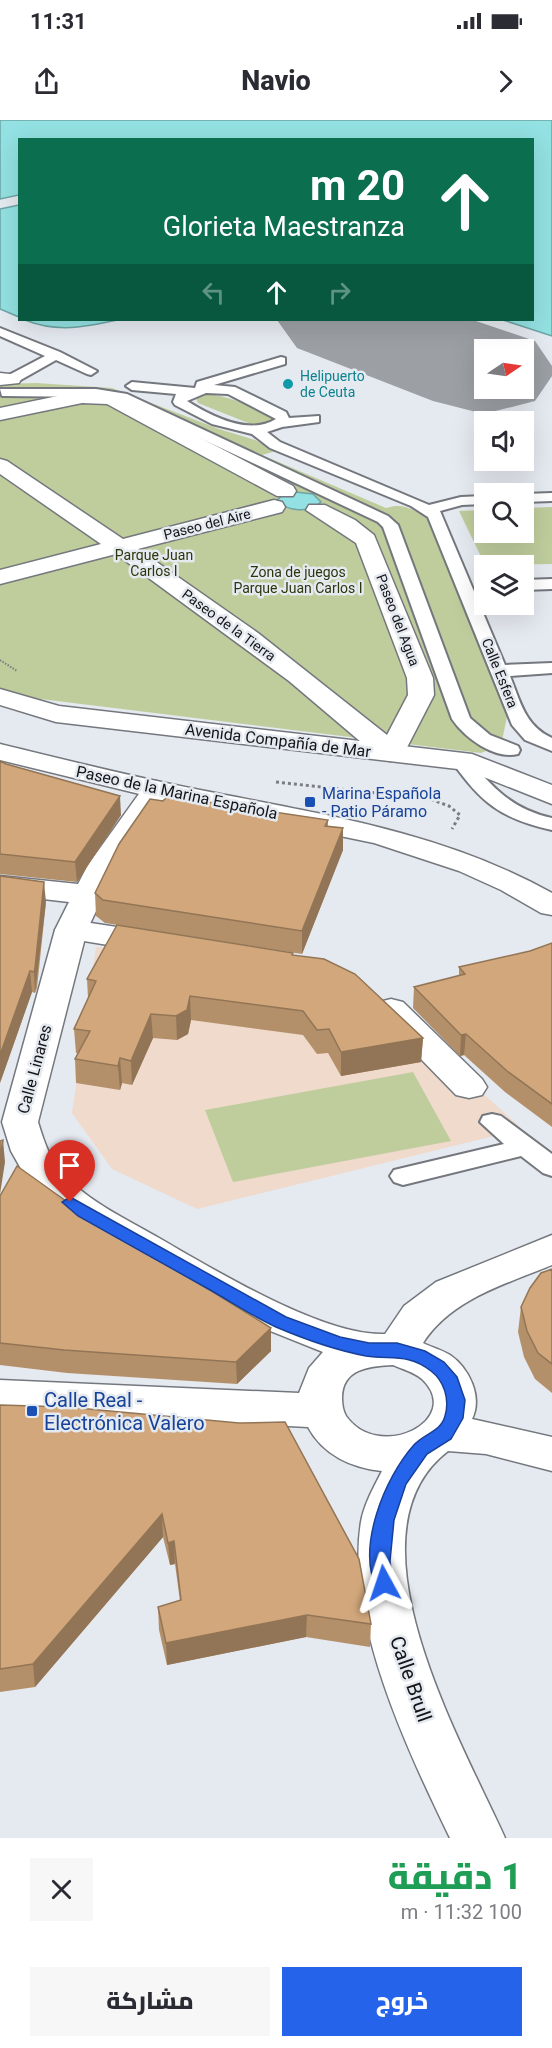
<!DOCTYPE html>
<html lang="ar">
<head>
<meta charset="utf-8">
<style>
  :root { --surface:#fff; --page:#f7f7f7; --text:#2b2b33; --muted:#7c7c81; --accent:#2563eb }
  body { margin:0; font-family:Roboto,Cairo,sans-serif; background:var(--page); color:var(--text); direction:rtl; height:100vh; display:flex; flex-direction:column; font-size:22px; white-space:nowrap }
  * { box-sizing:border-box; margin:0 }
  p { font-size:20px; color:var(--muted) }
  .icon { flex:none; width:33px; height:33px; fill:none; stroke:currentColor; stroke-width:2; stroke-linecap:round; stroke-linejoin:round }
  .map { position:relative; height:1718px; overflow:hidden; direction:ltr }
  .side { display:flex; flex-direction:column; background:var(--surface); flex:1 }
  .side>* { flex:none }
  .top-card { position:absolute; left:18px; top:18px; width:516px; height:183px; border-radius:0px; box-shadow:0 6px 24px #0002; direction:rtl; background:#0b6e4f; color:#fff; overflow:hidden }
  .needle { width:39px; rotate:77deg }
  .fabs { position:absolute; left:474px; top:219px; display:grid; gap:12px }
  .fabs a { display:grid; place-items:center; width:60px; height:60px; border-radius:0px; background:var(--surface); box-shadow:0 6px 24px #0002; font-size:30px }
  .pin { position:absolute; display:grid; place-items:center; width:51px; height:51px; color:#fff; margin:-62px -26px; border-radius:50% 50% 50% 0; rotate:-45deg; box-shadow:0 0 6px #0007 }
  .pin .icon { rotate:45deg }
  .me { position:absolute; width:66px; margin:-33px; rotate:355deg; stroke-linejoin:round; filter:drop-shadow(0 0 4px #0008) }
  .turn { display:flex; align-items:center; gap:21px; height:126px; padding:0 30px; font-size:27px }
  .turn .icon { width:78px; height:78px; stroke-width:2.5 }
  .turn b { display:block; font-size:42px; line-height:51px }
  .lanes { display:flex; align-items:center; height:57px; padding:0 30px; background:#0003; justify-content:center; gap:30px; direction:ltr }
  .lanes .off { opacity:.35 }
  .round { display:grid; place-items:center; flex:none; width:63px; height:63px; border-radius:0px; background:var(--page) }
  .headline { display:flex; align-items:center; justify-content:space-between; height:102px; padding:0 30px }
  h1 { font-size:36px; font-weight:800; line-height:45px; color:#1e9e55 }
  .action { display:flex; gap:12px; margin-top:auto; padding:12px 30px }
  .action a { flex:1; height:69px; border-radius:0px; background:var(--accent); color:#fff; font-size:24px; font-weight:800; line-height:69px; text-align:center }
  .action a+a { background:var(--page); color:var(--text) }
  .status { display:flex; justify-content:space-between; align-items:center; height:42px; padding:0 30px; background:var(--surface); direction:ltr }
  .status svg { height:16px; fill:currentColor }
  header { display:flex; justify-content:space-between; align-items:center; height:78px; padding:0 30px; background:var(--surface); font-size:27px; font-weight:800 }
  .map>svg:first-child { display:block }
  .commercial { fill:#efdacc }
  .green { fill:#bfcd9d }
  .water { fill:#93e1e2; stroke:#6da4a5; stroke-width:1.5 }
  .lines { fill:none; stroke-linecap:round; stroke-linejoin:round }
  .runway { fill:#9ca0a5; fill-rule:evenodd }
  .service-casing { stroke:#74787e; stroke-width:4 }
  .pedestrian-casing { stroke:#74787e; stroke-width:3 }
  .minor-casing { stroke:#74787e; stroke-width:3 }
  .tertiary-casing { stroke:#74787e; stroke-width:3 }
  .secondary-casing { stroke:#74787e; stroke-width:3 }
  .path-far1 { stroke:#7b7d82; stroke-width:2; stroke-dasharray:1.5 1.5; stroke-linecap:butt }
  .path { stroke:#7b7d82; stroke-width:3; stroke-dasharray:3 3; stroke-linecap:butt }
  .service { fill:#fff; fill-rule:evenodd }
  .pedestrian { fill:#fff; fill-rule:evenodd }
  .minor { fill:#fff; fill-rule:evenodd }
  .tertiary { fill:#fff; fill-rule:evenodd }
  .secondary { fill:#fff; fill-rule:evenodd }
  .wall { fill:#b4906a }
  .shaded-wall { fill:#927556 }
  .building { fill:#d1a77b; stroke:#927556; stroke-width:1.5 }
  .route { fill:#2563eb; stroke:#184099; stroke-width:1.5 }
  .culture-dot { fill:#0f9aa8; stroke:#e5e9f0; stroke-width:2 }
  .transit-dot { fill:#1a4fb4; stroke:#e5e9f0; stroke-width:2 }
  .labels { text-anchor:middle; stroke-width:5; stroke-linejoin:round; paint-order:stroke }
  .far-culture-label { font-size:14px; fill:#0d838f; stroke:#e5e9f0; text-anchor:start }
  .far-street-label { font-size:14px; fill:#141518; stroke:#e5e9f0 }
  .far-park-label { font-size:14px; fill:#2c360b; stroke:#e5e9f0 }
  .street-label { font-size:16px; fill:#141518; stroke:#e5e9f0 }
  .transit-label { font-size:16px; fill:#164399; stroke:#e5e9f0; text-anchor:start }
  .near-transit-label { font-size:20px; fill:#164399; stroke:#e5e9f0; text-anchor:start }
  .near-street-label { font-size:20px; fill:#141518; stroke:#e5e9f0 }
</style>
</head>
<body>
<div class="status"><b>11:31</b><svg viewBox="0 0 49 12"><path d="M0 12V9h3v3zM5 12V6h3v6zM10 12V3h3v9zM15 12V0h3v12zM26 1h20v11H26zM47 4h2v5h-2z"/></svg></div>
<header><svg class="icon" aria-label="forward" viewBox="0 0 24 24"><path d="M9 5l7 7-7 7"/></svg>Navio<svg class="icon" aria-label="share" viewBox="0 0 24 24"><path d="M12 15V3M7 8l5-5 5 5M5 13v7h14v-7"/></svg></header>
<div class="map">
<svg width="552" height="1718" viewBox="0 0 552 1718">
  <rect width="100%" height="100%" fill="#e5e9f0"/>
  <polygon class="commercial" points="96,827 317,850 382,881 522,1009 197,1089 112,1049 72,993"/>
  <g class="green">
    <path d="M36,263L112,268L219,309L255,320L276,331L262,335L386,388C404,382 414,390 429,400L507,597L501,625L481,633L0,574V264Z"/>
    <path d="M209,274C231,277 254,287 274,298L272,301L253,305L198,283L196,278Z"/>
    <polygon points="552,387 552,444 485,445 459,391 484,390 484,412 524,412 524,388"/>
    <polygon points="413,952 451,1021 233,1062 205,990"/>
  </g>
  <g class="water">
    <polygon points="0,0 552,0 552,216 503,200 532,200 532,20 20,20 19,75 0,79"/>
    <polygon points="19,85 20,85 19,197 0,189 0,89"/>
    <path d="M25,200H118C85,207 57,213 25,200Z"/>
    <path d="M295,372L313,374L321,382C308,394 289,391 276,381L283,375Z"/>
  </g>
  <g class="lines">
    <path class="runway" d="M277,200H473L535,221L552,246V256L535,281L484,294L433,281L297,228ZM484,230H524V268H484Z"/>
    <g class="service-casing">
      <g id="service">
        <polygon points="0,208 60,232 97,251 91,255 87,254 56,240 17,262 7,262 7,256 45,236 0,216"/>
        <path d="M281,237L285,238V244L214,265L235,267L286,292L289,298L319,296V302L282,307L267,312L280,322L429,385L461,377L484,376V384L462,385L440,391L505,545L552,543V553L510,556C520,581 525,606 552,618V631L525,620L512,605L428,397L411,386L270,328L252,314L212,304L175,285L173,282L176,274L132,270L126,266L132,262L195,268L197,262ZM206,273L228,274L276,299C249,316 211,296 187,281Z"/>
        <path d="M0,269H96L127,274L388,396L398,405L470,598L490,615L518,626L520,630L518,634C494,640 464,617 452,599L383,407L378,402L119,280L96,277L2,276Z"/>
        <polygon points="552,373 552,381 524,382 524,374"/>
        <polygon points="552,459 552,469 524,470 524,460"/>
        <path d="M460,634L467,636C491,667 512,689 552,698V710C501,699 480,682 451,640Z"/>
        <polygon points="492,994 501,996 552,1034 552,1056 543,1053 521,1036 403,1065 394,1062 390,1056 394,1050 504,1024 480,1002 483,996"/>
      </g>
    </g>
    <g class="pedestrian-casing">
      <g id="pedestrian">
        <polygon points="82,271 118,275 293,366 296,371 293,376 277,376 107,284 82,283 0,300 0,288"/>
        <polygon points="0,339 7,341 123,419 274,380 282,382 285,387 282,392 138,429 258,513 387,615 408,575 407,558 356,423 306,390 309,385 325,385 355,400 374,415 433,558 434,575 401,639 391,641 381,639 289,561 116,434 0,464 0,450 101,424 0,354"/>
        <polygon points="71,800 156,813 167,816 172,823 167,830 156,833 60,817 55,810 60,803"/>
        <polygon points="391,879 403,882 482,959 487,967 482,975 469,978 456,975 379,896 374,889 379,882"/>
      </g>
    </g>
    <g class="minor-casing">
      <g id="minor">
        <polygon points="0,253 19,255 21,259 19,263 0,265"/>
        <path d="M156,661L166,664L170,670L118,745L87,810L38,1002C44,1022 50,1040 64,1055C91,1083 126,1099 159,1118C213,1149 324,1217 385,1214L404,1186L436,1162L552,1115V1145C506,1164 451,1179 423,1223C431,1227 442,1230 450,1235C469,1248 483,1277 472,1299L552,1317V1351L486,1334L448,1331C340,1414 464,1626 505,1718H450C408,1631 345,1500 361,1402C364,1384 374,1367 382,1351C352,1348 323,1335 308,1307L0,1292V1260L299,1273L309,1248L323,1232L243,1200L69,1101L29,1063L11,1031L2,1002L55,810L69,782L0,774V756L78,764L88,745L146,664ZM393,1245C402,1249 414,1252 422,1259C465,1300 379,1343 346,1296C343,1291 342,1284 342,1278C342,1249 369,1246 393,1245Z"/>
      </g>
    </g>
    <g class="tertiary-casing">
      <polygon id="tertiary" points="0,569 59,586 472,634 552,665 552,684 466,650 56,602 0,585"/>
    </g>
    <g class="secondary-casing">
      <path id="secondary" d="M0,624C66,640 133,657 200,670C321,694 443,712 552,773V795L541,793L501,770L459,751L374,723L152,677L0,640Z"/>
    </g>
    <polyline class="path-far1" points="0,540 17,551"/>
    <polyline class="path" points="276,662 430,679 449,686 460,695 452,709"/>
    <use href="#service" class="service"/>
    <use href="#pedestrian" class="pedestrian"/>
    <use href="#minor" class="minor"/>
    <use href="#tertiary" class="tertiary"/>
    <use href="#secondary" class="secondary"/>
  </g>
  <g class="wall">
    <polygon points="0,641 121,695 77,762 0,754"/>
    <polygon points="163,681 328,700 328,707 343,730 302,834 105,803 96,796 95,773"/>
    <polygon points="46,782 37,868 35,873 32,872 0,963"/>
    <polygon points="552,823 552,1007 505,972 464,935 460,936 413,888 414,867 459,856 459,847 530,831"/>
    <polygon points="293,835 423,918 421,942 341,956 328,933 317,934 303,915 191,900 188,914 177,920 153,918 132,965 122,963 120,970 76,963 75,939 78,933 76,933 74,909 88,878 87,859"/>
    <polygon points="0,1076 66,1081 271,1208 271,1231 237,1264 67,1253 0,1245"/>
    <polygon points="552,1149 552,1273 535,1259 524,1237 518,1212 521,1187"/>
    <polygon points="0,1285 371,1504 370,1527 306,1517 167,1545 159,1510 158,1487 180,1481 175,1444 170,1445 163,1417 35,1567 0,1572"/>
  </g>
  <g class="shaded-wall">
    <polygon points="120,676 121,695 77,762 75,742"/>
    <polygon points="343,708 343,730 302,834 302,811"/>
    <polygon points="44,762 46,782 35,873 34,852"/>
    <polygon points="30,851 32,872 0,963 0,935"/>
    <polygon points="190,876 191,900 188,914 177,920 176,896"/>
    <polygon points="151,894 153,918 132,965 131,941"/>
    <polygon points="466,914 464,935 460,936 461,915"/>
    <polygon points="423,918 421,942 341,956 341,932"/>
    <polygon points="120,938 122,963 120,970 118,946"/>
    <polygon points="3,1020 5,1042 0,1074 0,1037"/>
    <polygon points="271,1208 271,1231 237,1264 236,1242"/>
    <polygon points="162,1394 163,1417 35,1567 33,1544"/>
    <polygon points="174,1421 175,1444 170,1445 168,1423"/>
    <polygon points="307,1495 306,1517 167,1545 166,1523"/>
  </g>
  <g class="building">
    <polygon points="0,641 6,644 120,676 75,742 0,734"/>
    <polygon points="168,676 328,700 325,706 343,708 302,811 103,780 95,773 119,724 150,679 163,681"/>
    <polygon points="0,756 44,762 35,848 34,852 30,851 0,935"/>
    <polygon points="117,805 293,833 292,835 324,839 355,854 423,918 341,932 329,909 317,910 303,891 190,876 187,890 176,896 151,894 131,941 120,938 118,946 75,939 90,911 74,909 96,861 87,859"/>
    <polygon points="552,823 552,984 507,951 466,914 461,915 414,867 465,854 459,847 530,831"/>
    <polygon points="3,1020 0,1037 0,1021"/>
    <polygon points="17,1046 66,1081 271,1208 236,1242 64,1230 0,1223 0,1076"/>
    <polygon points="552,1149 552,1244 538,1233 527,1211 521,1187 530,1168 541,1153"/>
    <polygon points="0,1285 67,1287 239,1303 285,1302 359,1439 371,1504 307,1495 166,1523 158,1487 181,1480 174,1421 168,1423 162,1394 33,1544 0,1549"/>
  </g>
  <path class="route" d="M70,1077L286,1197L340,1217L369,1223H397L425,1231L444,1242L457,1257L465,1280L463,1298L451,1319L427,1334L406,1364L394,1400L390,1441L393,1463L390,1469L384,1471L377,1469C356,1427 385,1358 413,1326C423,1314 441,1312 445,1296C450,1279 444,1261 431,1251C408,1233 391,1240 366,1236C335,1230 304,1219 276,1207C254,1197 233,1183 212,1171C167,1146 122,1121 78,1096L62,1082Z"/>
  <circle class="culture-dot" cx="288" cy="264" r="6"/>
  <g class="transit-dot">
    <rect x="304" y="676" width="12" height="12" rx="3"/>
    <rect x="26" y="1285" width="12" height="12" rx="3"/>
  </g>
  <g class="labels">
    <g class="far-culture-label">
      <text x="300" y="261">Helipuerto<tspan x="300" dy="16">de Ceuta</tspan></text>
    </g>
    <g class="far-street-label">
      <text transform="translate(207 404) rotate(-14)" y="5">Paseo del Aire</text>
      <text transform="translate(398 500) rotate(69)" y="5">Paseo del Agua</text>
      <text transform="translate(229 505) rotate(36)" y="5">Paseo de la Tierra</text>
      <text transform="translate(500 553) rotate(68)" y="5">Calle Esfera</text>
    </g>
    <g class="far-park-label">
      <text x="154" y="440">Parque Juan<tspan x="154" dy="16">Carlos I</tspan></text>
      <text x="298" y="457">Zona de juegos<tspan x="298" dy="16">Parque Juan Carlos I</tspan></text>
    </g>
    <g class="street-label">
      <text transform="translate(278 620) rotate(7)" y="6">Avenida Compañía de Mar</text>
      <text transform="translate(177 672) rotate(12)" y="6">Paseo de la Marina Española</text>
      <text transform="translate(34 949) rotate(-75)" y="6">Calle Linares</text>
    </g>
    <g class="transit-label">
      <text x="322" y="679">Marina Española<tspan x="322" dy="18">- Patio Páramo</tspan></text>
    </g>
    <g class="near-transit-label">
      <text x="44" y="1287">Calle Real -<tspan x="44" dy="23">Electrónica Valero</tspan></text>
    </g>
    <g class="near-street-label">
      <text transform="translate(411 1559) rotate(71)" y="7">Calle Brull</text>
    </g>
  </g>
</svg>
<div class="fabs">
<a><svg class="needle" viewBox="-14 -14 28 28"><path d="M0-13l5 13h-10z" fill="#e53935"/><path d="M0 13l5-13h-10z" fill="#7c7c81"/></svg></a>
<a><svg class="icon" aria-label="sound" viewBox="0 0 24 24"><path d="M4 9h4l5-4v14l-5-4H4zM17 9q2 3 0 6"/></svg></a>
<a><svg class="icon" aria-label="search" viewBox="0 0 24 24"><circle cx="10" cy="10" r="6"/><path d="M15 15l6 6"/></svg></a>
<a><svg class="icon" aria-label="layers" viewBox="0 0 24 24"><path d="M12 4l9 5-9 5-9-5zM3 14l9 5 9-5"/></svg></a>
</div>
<div class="pin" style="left:70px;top:1082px;background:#d93025"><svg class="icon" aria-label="arrive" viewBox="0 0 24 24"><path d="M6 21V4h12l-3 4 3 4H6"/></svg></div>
<svg class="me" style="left:384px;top:1463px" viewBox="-20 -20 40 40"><path d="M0-17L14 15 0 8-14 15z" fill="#2563eb" stroke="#fff" stroke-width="4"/></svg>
<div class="top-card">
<div class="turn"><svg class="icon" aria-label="ahead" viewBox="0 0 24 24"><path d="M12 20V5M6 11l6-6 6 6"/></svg><div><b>20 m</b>Glorieta Maestranza</div></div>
<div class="lanes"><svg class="icon off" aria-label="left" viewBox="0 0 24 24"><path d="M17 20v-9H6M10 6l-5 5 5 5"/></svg><svg class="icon" aria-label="ahead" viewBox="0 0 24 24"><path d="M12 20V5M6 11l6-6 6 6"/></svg><svg class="icon off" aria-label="right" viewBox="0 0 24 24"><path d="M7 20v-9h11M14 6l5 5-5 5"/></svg></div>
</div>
</div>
<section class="side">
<div class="headline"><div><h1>1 دقيقة</h1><p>100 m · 11:32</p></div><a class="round"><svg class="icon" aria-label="close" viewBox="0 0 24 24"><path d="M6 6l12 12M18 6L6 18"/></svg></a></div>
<div class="action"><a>خروج</a><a>مشاركة</a></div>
</section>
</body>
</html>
